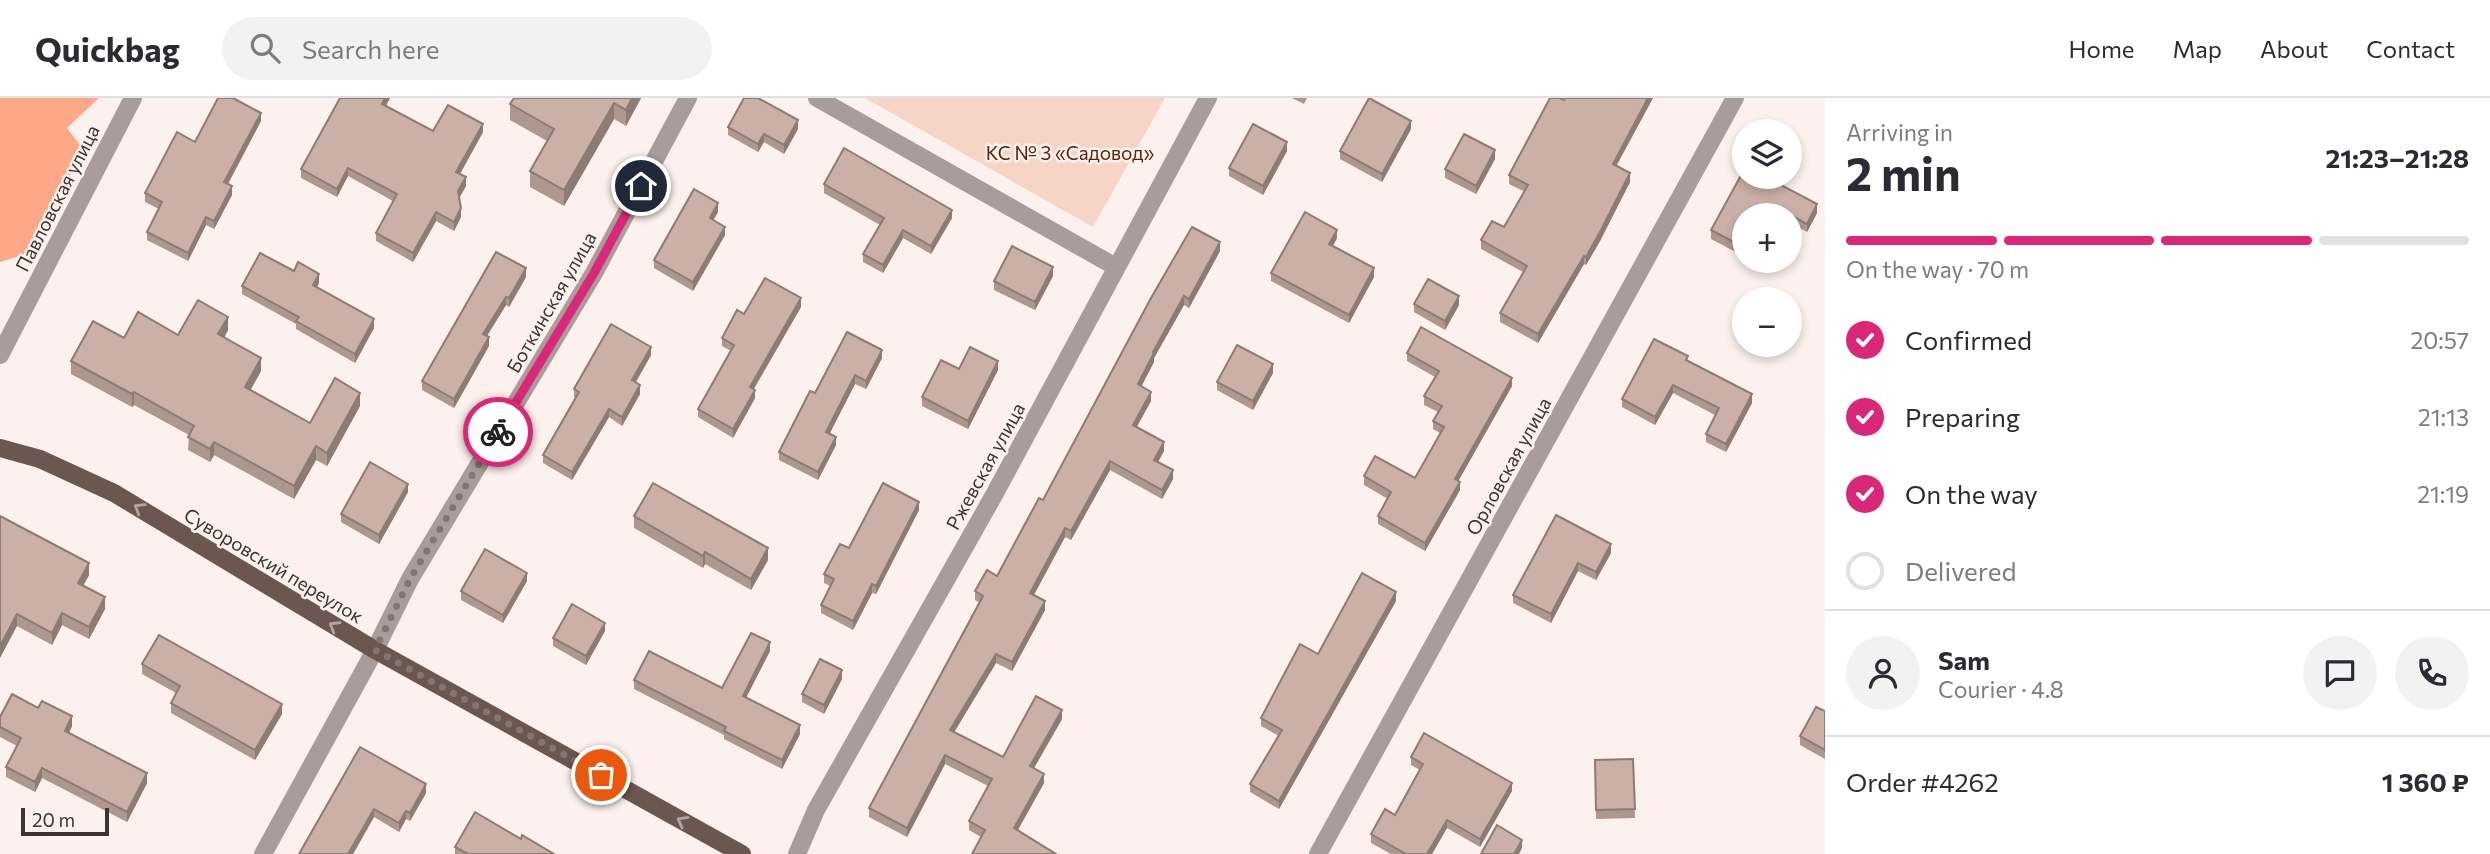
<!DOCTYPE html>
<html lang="en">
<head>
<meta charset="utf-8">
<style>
	body { margin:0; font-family:Commissioner,sans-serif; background:#f2f2f3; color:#2b2b33; height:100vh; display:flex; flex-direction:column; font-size:26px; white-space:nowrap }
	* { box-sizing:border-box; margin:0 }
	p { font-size:23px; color:#7c7c81 }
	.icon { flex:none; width:38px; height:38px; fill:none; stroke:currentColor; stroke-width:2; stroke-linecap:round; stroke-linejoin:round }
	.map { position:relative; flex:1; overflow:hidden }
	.drawer { display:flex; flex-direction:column; background:#fff; width:665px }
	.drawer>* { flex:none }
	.buttons { position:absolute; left:1732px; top:21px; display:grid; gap:14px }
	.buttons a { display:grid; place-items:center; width:70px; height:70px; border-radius:50%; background:#fff; box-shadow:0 4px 10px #0003; font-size:35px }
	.scale { position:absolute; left:21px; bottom:18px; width:88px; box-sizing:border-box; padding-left:7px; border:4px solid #3e342f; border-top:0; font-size:19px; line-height:24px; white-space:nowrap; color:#3e342f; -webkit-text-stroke:5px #fcf1ed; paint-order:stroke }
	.pin { position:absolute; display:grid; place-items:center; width:60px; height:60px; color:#fff; margin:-30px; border:4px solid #fff; border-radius:50%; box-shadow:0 2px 7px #0007 }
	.courier { position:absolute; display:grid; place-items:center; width:70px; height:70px; margin:-35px; border:5px solid #db2777; border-radius:50%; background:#fff; color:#222; box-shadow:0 2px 9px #0007 }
	.head em { font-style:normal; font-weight:700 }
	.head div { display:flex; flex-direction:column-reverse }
	.head { display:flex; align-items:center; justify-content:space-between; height:119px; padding:0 21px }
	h1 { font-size:46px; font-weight:700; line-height:52px }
	.bar { display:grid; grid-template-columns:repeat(4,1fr); gap:10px 7px; align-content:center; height:84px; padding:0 21px }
	.bar i { height:9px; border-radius:5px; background:#e1e1e2 }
	.bar .selected { background:#db2777 }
	.bar p { grid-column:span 4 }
	.line { display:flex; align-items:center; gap:18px; padding:0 21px; border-top:2px solid #e1e1e2 }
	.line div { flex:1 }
	.round { display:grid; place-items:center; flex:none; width:74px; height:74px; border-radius:37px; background:#f2f2f3 }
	ol { padding:0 21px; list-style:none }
	li { display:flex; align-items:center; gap:21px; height:77px }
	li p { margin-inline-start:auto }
	li .icon { padding:7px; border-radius:50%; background:#db2777; color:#fff; stroke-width:4 }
	li:last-child { color:#7c7c81 }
	li i { width:38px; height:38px; border:4px solid #e1e1e2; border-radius:50% }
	header { display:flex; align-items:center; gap:42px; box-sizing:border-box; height:98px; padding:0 35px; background:#fff; border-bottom:2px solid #e1e1e2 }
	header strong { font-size:33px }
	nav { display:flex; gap:38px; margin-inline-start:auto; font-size:24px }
	.search { width:490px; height:63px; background:#f2f2f3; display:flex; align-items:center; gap:18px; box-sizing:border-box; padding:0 24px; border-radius:38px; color:#7c7c81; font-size:26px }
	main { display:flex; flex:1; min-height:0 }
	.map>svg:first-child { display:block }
	.green { fill:#f6d5c7 }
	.forest { fill:#fda987 }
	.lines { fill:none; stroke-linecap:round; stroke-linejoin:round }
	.minor { stroke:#a99d99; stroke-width:18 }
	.primary { stroke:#6b574f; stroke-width:18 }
	.wall { fill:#ae978f }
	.shaded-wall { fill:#8d7b74 }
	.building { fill:#cab0a6; stroke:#8d7b74; stroke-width:2 }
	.oneway { stroke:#b4a49e }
	.done { stroke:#807672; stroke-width:7; stroke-dasharray:0 12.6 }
	.route { stroke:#db2777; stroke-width:9 }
	.labels { text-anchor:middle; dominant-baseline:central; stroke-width:5; stroke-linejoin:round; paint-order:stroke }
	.park-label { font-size:19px; fill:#57240c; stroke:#fcf1ed }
	.street-label { font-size:19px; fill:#3e342f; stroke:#fcf1ed }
</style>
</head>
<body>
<header>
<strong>Quickbag</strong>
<div class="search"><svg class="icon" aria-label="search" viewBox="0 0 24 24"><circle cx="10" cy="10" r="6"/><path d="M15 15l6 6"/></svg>Search here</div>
<nav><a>Home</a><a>Map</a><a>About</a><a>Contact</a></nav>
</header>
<main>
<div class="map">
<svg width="1825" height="756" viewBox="0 0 1825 756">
	<rect width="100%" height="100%" fill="#fcf1ed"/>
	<!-- green -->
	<polygon class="green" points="865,0 1165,0 1093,129"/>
	<!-- forest -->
	<polygon class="forest" points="0,0 99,0 67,30 83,51 33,154 0,164"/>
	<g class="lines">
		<!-- minor -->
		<g class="minor">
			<polyline points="817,0 1116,169"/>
			<polyline points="0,257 133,0"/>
			<polyline points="263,756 375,552 410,481 594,175 688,0"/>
			<polyline points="797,756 816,712 994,397 1208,0"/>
			<polyline points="1318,756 1735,0"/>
		</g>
		<!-- primary -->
		<polyline class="primary" points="0,350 40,361 114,395 375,552 742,756"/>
	</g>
	<!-- wall -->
	<g class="wall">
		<polygon points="340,0 390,0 386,8 433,33 483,34 460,76 466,88 459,100 461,119 454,133 436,123 413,164 376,143 376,135 393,103 348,78 337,99 301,80 301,71"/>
		<polygon points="514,0 641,0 626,28 614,21 564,108 530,89 530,73 547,43 510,22 510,6"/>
		<polygon points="1292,0 1307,0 1304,6"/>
		<polygon points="1653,0 1616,68 1630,84 1600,143 1586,167 1584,166 1538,245 1500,224 1500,215 1523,174 1481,151 1481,142 1504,129 1525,94 1509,86 1509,77 1564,2"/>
		<polygon points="261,23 228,86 232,97 214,131 206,127 188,163 147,142 147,134 159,111 145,104 145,95 195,44"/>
		<polygon points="728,29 798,31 784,56 764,44 758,54 728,37"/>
		<polygon points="1411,31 1382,84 1340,61 1340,53"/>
		<polygon points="1287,53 1263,97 1229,78 1229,70"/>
		<polygon points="1495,61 1476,96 1445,80 1445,71"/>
		<polygon points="1745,70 1817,115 1807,134 1790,125 1790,117 1776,117 1771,115 1769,117 1745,117 1745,159 1711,141 1711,132"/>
		<polygon points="824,86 952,120 931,156 903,140 883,175 863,164 863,156 880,127 824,95"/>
		<polygon points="718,114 713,122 725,137 693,193 654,170 654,162"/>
		<polygon points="1337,140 1333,148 1374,179 1349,225 1271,183 1271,175"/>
		<polygon points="1220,153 1189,210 1184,207 1154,260 1154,264 1141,288 1151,303 1136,329 1164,353 1158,364 1173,381 1162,401 1110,372 1071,442 1065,439 1034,497 1045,512 1012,573 996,565 954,634 1003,659 1062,621 1034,670 1044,685 1017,733 981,739 969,732 969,723 988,688 945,666 907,739 869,719 869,710 980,505 975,502 975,493 997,478 1043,402 1151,200"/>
		<polygon points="294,173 319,185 317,189 374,230 355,265 296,231 296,226 242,196 242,188"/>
		<polygon points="1053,178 1035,212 994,192 994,183"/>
		<polygon points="526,179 509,209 506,207 487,238 489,248 454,310 422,292 422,283"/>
		<polygon points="1414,206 1459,207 1445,232 1414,214"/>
		<polygon points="801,209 754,291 755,300 733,340 698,319 698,311 731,253 722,248 722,240"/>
		<polygon points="228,232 224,240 261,273 250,292 310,325 360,308 327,368 316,362 294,401 214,357 210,364 188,352 189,337 134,307 132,309 71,276 71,263 178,237"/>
		<polygon points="1407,255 1512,288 1458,383 1460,392 1425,453 1378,426 1378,418 1388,401 1364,387 1364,378 1415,380 1440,335 1433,331 1433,323 1438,314 1424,307 1424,298 1435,279 1407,263"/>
		<polygon points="651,257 635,285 640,296 622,328 609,319 572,382 543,365 543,357 575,300 574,299 574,291"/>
		<polygon points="882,260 866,291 855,286 830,335 836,347 818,382 779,362 779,354 815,295"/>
		<polygon points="1688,263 1752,305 1726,354 1706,344 1706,336 1715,317 1673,295 1655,327 1622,309 1622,301"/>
		<polygon points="998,272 968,331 922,308 922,299"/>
		<polygon points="1273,275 1253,312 1217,292 1217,284"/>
		<polygon points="408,394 379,446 341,424 341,416"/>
		<polygon points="919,412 876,496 872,495 853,532 821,515 821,507 830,488 824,485 824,476 849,450"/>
		<polygon points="1556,417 1611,455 1596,482 1578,473 1551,525 1513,505 1513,497"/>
		<polygon points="0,418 89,477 83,488 105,511 89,541 62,527 52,547 17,528"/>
		<polygon points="634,418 768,462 751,492 705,466 703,470 634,430"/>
		<polygon points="527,483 503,525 461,502 461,493"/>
		<polygon points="1396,503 1279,711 1250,694 1250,686 1279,638 1261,628 1261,620 1318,556"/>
		<polygon points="605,533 586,567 553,548 553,540"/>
		<polygon points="770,553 746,599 800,636 782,671 724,641 724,637 634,591 634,582 722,590"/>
		<polygon points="142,566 282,616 255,662 171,615 171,605 176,595 142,576"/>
		<polygon points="842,581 824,616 802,604 802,596"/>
		<polygon points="1825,613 1825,661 1800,647 1800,638"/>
		<polygon points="0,619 72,628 69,635 147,685 127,724 42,680 35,694 6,679 6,669 17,648 0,639"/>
		<polygon points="360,649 426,695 410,723 406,721 399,734 374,719 353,756 299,756"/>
		<polygon points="1411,659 1512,693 1480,749 1447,730 1432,756 1391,756 1371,745 1371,736 1395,717 1420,672 1411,667"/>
		<polygon points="1633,661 1635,720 1596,721 1595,662"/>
		<polygon points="521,741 554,756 455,756 455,749"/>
	</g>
	<!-- shaded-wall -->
	<g class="shaded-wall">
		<polygon points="385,0 390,0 382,14 382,6"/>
		<polygon points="632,0 641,0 626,28 626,12"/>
		<polygon points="1648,0 1653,0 1613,74 1613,66"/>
		<polygon points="614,5 614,21 564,108 564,92"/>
		<polygon points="261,15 261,23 224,93 224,84"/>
		<polygon points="798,22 798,31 784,56 784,47"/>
		<polygon points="1411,23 1411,31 1382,84 1382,76"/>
		<polygon points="483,26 483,34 456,83 456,74"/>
		<polygon points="764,36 764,44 758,54 758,46"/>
		<polygon points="1287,44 1287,53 1263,97 1263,88"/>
		<polygon points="1495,52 1495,61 1476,96 1476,88"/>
		<polygon points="348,70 348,78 337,99 337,91"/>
		<polygon points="1630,75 1630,84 1600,143 1586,167 1586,159"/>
		<polygon points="466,79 466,88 458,102 458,93"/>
		<polygon points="232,88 232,97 214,131 214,123"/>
		<polygon points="718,105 718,114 710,128 710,120"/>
		<polygon points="1771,106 1771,115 1769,117 1765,117"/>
		<polygon points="1817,106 1817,115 1807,134 1807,126"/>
		<polygon points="461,110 461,119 454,133 454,124"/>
		<polygon points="952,112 952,120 931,156 931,148"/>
		<polygon points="436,114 436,123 413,164 413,155"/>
		<polygon points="206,119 206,127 188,163 188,155"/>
		<polygon points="725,129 725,137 693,193 693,184"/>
		<polygon points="903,132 903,140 883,175 883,167"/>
		<polygon points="1337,132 1337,140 1329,155 1329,146"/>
		<polygon points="1220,144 1220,153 1189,210 1189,201"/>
		<polygon points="1584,158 1584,166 1538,245 1538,236"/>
		<polygon points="1053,169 1053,178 1035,212 1035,204"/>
		<polygon points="526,170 526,179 509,209 509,200"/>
		<polygon points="1374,170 1374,179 1349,225 1349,217"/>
		<polygon points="319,176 319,185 313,195 313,187"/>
		<polygon points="1184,198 1184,207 1154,260 1154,264 1138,295 1138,286 1153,254"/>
		<polygon points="1459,198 1459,207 1445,232 1445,223"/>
		<polygon points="506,199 506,207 483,244 483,236"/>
		<polygon points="801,200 801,209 750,297 750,289"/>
		<polygon points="228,219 228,232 218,250 218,236"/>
		<polygon points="374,221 374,230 355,265 355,256"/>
		<polygon points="489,239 489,248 454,310 454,301"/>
		<polygon points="651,249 651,257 632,291 632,282"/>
		<polygon points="882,252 882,260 866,291 866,283"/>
		<polygon points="261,260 261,273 245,302 245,289"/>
		<polygon points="998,263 998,272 968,331 968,323"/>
		<polygon points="1273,266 1273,275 1253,312 1253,303"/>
		<polygon points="855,277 855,286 826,342 826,334"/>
		<polygon points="1512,280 1512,288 1455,389 1455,381"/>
		<polygon points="640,287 640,296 622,328 622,319"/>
		<polygon points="1673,287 1673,295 1655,327 1655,319"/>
		<polygon points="755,292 755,300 733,340 733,331"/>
		<polygon points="134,294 134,307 132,309 132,296"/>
		<polygon points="1151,294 1151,303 1133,336 1133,327"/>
		<polygon points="360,295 360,308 327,368 327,355"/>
		<polygon points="1752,296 1752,305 1726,354 1726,346"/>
		<polygon points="609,311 609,319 572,382 572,374"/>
		<polygon points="836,339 836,347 818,382 818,374"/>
		<polygon points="214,344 214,357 210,364 210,351"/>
		<polygon points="1164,344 1164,353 1154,371 1154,362"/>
		<polygon points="316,348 316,362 294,401 294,388"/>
		<polygon points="1110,363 1110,372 1071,442 1071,433"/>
		<polygon points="1173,372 1173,381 1162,401 1162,392"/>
		<polygon points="1460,384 1460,392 1425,453 1425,445"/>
		<polygon points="408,386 408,394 379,446 379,437"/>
		<polygon points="919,404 919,412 876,496 876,488"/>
		<polygon points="1065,430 1065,439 1030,504 1030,495"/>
		<polygon points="1611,446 1611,455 1596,482 1596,474"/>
		<polygon points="768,450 768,462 751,492 751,481"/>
		<polygon points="705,454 705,466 703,470 703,458"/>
		<polygon points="89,465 89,477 78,497 78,485"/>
		<polygon points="1578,465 1578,473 1551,525 1551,516"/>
		<polygon points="527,475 527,483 503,525 503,517"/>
		<polygon points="872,486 872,495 853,532 853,523"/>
		<polygon points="1396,494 1396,503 1279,711 1279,703"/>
		<polygon points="105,499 105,511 89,541 89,529"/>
		<polygon points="1045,503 1045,512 1012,573 1012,564"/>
		<polygon points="62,515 62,527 52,547 52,535"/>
		<polygon points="17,516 17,528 0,560 0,548"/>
		<polygon points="605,525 605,533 586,567 586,558"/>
		<polygon points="770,544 770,553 743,606 743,598"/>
		<polygon points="996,556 996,565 950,641 950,632"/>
		<polygon points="842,572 842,581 824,616 824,607"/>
		<polygon points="282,606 282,616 255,662 255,652"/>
		<polygon points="1062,612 1062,621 1030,677 1030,668"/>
		<polygon points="72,618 72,628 65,643 65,633"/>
		<polygon points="800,627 800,636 782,671 782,662"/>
		<polygon points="945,657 945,666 907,739 907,730"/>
		<polygon points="42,670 42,680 35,694 35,684"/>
		<polygon points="147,675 147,685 127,724 127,714"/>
		<polygon points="1044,676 1044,685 1014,739 1014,730"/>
		<polygon points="1512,685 1512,693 1480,749 1480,741"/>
		<polygon points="426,686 426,695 410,723 410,715"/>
		<polygon points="374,711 374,719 353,756 348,756"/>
		<polygon points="406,713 406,721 399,734 399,725"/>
		<polygon points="1447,722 1447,730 1432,756 1427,756"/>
		<polygon points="1522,742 1522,750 1519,756 1514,756"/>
	</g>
	<!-- building -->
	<g class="building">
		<polygon points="218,0 233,0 261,15 224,84 232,88 214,123 206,119 188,155 147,134 162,104 145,95 177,34 195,44"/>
		<polygon points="340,0 385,0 382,6 433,33 448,7 483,26 456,74 466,79 458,93 461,110 454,124 436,114 413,155 376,135 397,96 348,70 337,91 301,71"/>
		<polygon points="514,0 632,0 626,12 614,5 564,92 530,73 554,31 510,6"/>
		<polygon points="744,0 758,0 798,22 784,47 764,36 758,46 728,29"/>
		<polygon points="1369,0 1411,23 1382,76 1340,53"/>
		<polygon points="1550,0 1560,0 1564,2 1565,0 1648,0 1613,66 1630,75 1600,134 1586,159 1584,158 1538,236 1500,215 1527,168 1481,142 1492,123 1504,129 1528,87 1509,77"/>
		<polygon points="1253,26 1287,44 1263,88 1229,70"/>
		<polygon points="1464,36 1495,52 1476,88 1445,71"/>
		<polygon points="844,50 952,112 931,148 903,132 883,167 863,156 884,120 824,86"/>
		<polygon points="1745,70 1745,79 1766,79 1817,106 1807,126 1771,106 1765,117 1745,117 1745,150 1711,132"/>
		<polygon points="694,91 718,105 710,120 725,129 693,184 654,162"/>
		<polygon points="1305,114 1337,132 1329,146 1374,170 1349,217 1271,175"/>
		<polygon points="1192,129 1220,144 1189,201 1184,198 1153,254 1154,255 1138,286 1151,294 1133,327 1164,344 1154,362 1173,372 1162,392 1110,363 1071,433 1065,430 1030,495 1045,503 1012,564 996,556 950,632 1003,659 1036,598 1062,612 1030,668 1044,676 1014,730 1056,756 972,756 985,732 969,723 992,681 945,657 907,730 869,710 983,498 975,493 987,472 997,478 1039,400 1043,402 1151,200"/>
		<polygon points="1012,148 1053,169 1035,204 994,183"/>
		<polygon points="496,154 526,170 509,200 506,199 483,236 489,239 454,301 422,283"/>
		<polygon points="260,155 294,173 298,164 319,176 313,187 374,221 355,256 296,223 299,219 242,188"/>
		<polygon points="765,180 801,200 750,289 755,292 733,331 698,311 734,247 722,240 737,212 744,216"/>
		<polygon points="1428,181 1459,198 1445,223 1414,206"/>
		<polygon points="198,202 228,219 218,236 261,260 245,289 310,325 335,280 360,295 327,355 316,348 294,388 214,344 210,351 188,339 194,328 134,294 132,296 71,263 93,223 124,240 138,214 178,237"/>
		<polygon points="611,226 651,249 632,282 640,287 622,319 609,311 572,374 543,357 579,294 574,291"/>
		<polygon points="1421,229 1512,280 1455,381 1460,384 1425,445 1378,418 1391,394 1364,378 1375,358 1415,380 1444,329 1433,323 1442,308 1424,298 1439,273 1407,255"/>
		<polygon points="847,234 882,252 866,283 855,277 826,334 836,339 818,374 779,354 810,293 815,295"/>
		<polygon points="1654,241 1688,258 1686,262 1752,296 1726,346 1706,336 1719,310 1673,287 1655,319 1622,301"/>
		<polygon points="1237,247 1273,266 1253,303 1217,284"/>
		<polygon points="970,249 998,263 968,323 922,299 941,262 959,271"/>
		<polygon points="370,364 408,386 379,437 341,416"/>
		<polygon points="653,385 768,450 751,481 705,454 703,458 634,418"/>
		<polygon points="883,385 919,404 876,488 872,486 853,523 821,507 834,481 824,476 840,446 849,450"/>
		<polygon points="1556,417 1611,446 1596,474 1578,465 1551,516 1513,497"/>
		<polygon points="0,418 89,465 78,485 105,499 89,529 62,515 52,535 17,516 0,548"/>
		<polygon points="485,451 527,475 503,517 461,493"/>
		<polygon points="1362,475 1396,494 1279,703 1250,686 1282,632 1261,620 1300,546 1318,556"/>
		<polygon points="572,506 605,525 586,558 553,540"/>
		<polygon points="751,535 770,544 743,598 800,627 782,662 724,633 726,629 634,582 649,553 722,590"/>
		<polygon points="159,537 282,606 255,652 171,605 180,588 142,566"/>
		<polygon points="820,561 842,572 824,607 802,596"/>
		<polygon points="12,596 38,610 42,603 72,618 65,633 147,675 127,714 42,670 35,684 6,669 21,640 0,629 0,619"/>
		<polygon points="1816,609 1825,613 1825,652 1800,638"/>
		<polygon points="1424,635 1512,685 1480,741 1447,722 1427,756 1406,756 1371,736 1385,711 1395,717 1423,666 1411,659"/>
		<polygon points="360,649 426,686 410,715 406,713 399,725 374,711 348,756 299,756"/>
		<polygon points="1633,661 1635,711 1596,712 1595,662"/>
		<polygon points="475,714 521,741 522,737 554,756 468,756 455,749"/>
		<polygon points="1497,727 1522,742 1514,756 1481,756"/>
	</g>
	<!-- one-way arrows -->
	<defs><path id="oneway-chevron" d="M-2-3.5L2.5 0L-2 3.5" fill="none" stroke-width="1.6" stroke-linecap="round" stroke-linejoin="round" transform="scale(1.75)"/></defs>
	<g class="oneway">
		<use href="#oneway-chevron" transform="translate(139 410) rotate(-149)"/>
		<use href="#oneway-chevron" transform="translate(334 528) rotate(-149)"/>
		<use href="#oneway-chevron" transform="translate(682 723) rotate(-151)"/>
	</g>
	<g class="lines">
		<!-- done -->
		<polyline class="done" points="498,334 410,481 375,552 601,677"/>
		<!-- route -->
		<polyline class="route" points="498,334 594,175 641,88"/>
	</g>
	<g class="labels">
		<!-- park labels -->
		<g class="park-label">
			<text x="1070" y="54">КС № 3 «Садовод»</text>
		</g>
		<!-- street labels -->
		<g class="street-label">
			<text transform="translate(57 100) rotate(-63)">Павловская улица</text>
			<text transform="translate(551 204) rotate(-60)">Боткинская улица</text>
			<text transform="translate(985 368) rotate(-61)">Ржевская улица</text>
			<text transform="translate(1508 368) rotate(-61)">Орловская улица</text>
			<text transform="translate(274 467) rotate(31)">Суворовский переулок</text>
		</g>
	</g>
</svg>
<div class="buttons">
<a><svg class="icon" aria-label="layers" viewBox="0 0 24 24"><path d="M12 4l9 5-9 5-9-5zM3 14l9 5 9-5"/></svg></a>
<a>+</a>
<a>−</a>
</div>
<div class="scale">20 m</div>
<div class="pin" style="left:601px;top:677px;background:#ea580c"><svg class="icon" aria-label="bag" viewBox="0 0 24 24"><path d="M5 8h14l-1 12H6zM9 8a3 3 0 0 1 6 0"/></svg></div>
<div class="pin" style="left:641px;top:88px;background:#1f2937"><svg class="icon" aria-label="home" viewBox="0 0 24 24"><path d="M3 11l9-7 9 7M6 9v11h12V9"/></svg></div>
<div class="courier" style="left:498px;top:334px"><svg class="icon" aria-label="bike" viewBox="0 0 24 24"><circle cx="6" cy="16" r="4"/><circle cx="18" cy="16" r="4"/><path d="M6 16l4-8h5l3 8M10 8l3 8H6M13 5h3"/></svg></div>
</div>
<section class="drawer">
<div class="head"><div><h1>2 min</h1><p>Arriving in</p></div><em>21:23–21:28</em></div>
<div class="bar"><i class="selected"></i><i class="selected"></i><i class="selected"></i><i></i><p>On the way · 70 m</p></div>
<ol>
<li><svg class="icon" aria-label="check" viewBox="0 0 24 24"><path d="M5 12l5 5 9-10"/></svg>Confirmed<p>20:57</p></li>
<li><svg class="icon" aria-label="check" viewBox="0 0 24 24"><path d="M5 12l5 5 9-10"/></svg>Preparing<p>21:13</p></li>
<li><svg class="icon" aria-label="check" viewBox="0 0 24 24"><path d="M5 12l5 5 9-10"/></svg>On the way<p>21:19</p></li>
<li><i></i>Delivered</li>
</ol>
<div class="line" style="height:126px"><a class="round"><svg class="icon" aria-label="person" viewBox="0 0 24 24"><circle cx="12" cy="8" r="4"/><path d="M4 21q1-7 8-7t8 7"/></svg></a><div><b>Sam</b><p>Courier · 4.8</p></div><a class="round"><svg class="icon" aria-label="chat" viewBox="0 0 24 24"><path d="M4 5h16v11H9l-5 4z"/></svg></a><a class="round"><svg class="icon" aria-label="phone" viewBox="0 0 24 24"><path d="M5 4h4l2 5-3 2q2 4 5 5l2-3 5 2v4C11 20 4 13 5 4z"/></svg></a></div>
<div class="line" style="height:91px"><div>Order #4262</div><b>1 360 ₽</b></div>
</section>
</main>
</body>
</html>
